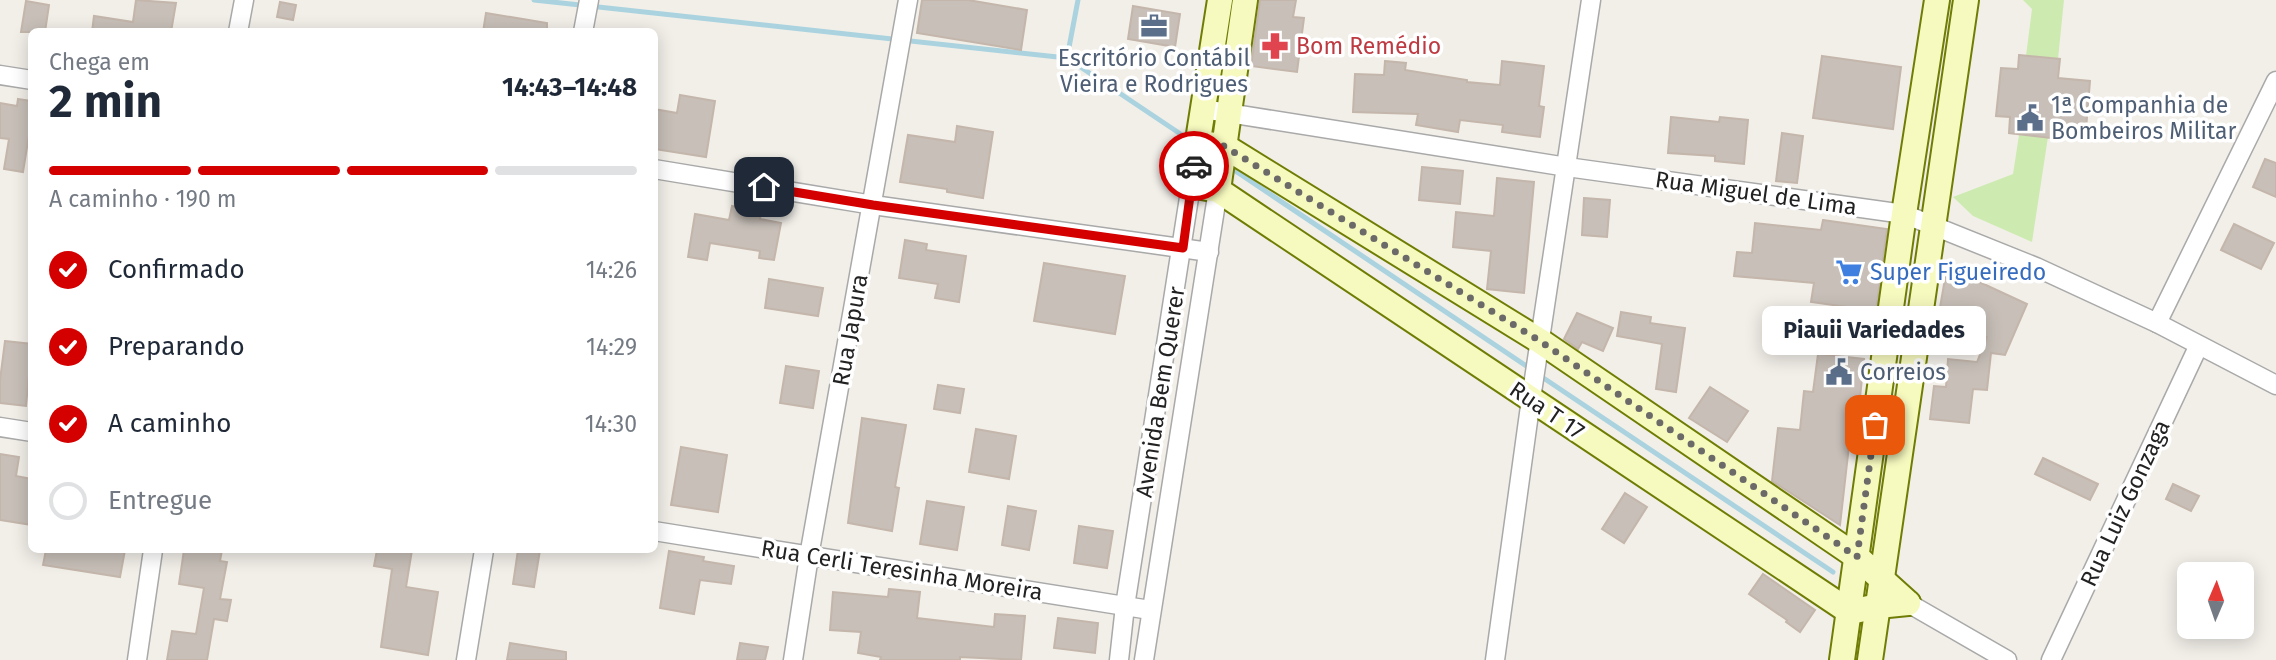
<!DOCTYPE html>
<html lang="pt">
<head>
<meta charset="utf-8">
<style>
	body { margin:0; font-family:"Fira Sans",sans-serif; background:#f2f2f3; color:#1f2937; height:100vh; display:flex; flex-direction:column; font-size:26px; white-space:nowrap }
	* { box-sizing:border-box; margin:0 }
	p { font-size:23px; color:#747a83 }
	.icon { flex:none; width:38px; height:38px; fill:none; stroke:currentColor; stroke-width:2; stroke-linecap:round; stroke-linejoin:round }
	.map { position:relative; flex:1; overflow:hidden }
	.side { position:absolute; left:28px; top:28px; width:630px; height:525px; display:flex; flex-direction:column; background:#fff; border-radius:10px; box-shadow:0 4px 18px #0003 }
	.side>* { flex:none }
	.needle { width:46px; rotate:2deg }
	.buttons { position:absolute; left:2177px; top:562px; display:grid; gap:14px }
	.buttons a { display:grid; place-items:center; width:77px; height:77px; border-radius:10px; background:#fff; box-shadow:0 4px 18px #0003; font-size:35px }
	.pin { position:absolute; display:grid; place-items:center; width:60px; height:60px; color:#fff; margin:-30px; border-radius:14px; box-shadow:0 4px 10px #0006 }
	.courier { position:absolute; display:grid; place-items:center; width:70px; height:70px; margin:-35px; border:5px solid #d40000; border-radius:50%; background:#fff; color:#222; box-shadow:0 2px 9px #0007 }
	.bubble { position:absolute; height:49px; border-radius:10px; background:#fff; box-shadow:0 4px 18px #0003; font-size:23px; font-weight:700; line-height:49px; text-align:center }
	.head em { font-style:normal; font-weight:700 }
	.head div { display:flex; flex-direction:column-reverse }
	.head { display:flex; align-items:center; justify-content:space-between; height:119px; padding:0 21px }
	h1 { font-size:46px; font-weight:700; line-height:52px }
	.bar { display:grid; grid-template-columns:repeat(4,1fr); gap:10px 7px; align-content:center; height:84px; padding:0 21px }
	.bar i { height:9px; border-radius:5px; background:#e0e1e3 }
	.bar .selected { background:#d40000 }
	.bar p { grid-column:span 4 }
	ol { padding:0 21px; list-style:none }
	li { display:flex; align-items:center; gap:21px; height:77px }
	li p { margin-inline-start:auto }
	li .icon { padding:7px; border-radius:50%; background:#d40000; color:#fff; stroke-width:4 }
	li:last-child { color:#747a83 }
	li i { width:38px; height:38px; border:4px solid #e0e1e3; border-radius:50% }
	.map>svg:first-child { display:block }
	.grass { fill:#cdebb0 }
	.lines { fill:none; stroke-linecap:round; stroke-linejoin:round }
	.stream { stroke:#aad3df; stroke-width:5 }
	.building { fill:#c7bfb8; stroke:#c4b6ab; stroke-width:2 }
	.street-casing { stroke:#a9a9a9; stroke-width:21 }
	.secondary-casing { stroke:#707d05; stroke-width:28 }
	.street { stroke:#fff; stroke-width:18 }
	.secondary { stroke:#f7fabf; stroke-width:24 }
	.done { stroke:#6b6a68; stroke-width:7; stroke-dasharray:0 12.6 }
	.route { stroke:#d40000; stroke-width:9 }
	.labels { text-anchor:middle; dominant-baseline:central; stroke-width:7; stroke-linejoin:round; paint-order:stroke }
	.health-label { font-size:23px; fill:#be3a42; stroke:#fff; text-anchor:start }
	.service-label { font-size:23px; fill:#4e5e75; stroke:#fff; text-anchor:start }
	.street-label { font-size:23px; fill:#222; stroke:#fff }
	.shop-label { font-size:23px; fill:#366cbe; stroke:#fff; text-anchor:start }
</style>
</head>
<body>
<div class="map">
<svg width="2276" height="660" viewBox="0 0 2276 660">
	<rect width="100%" height="100%" fill="#f2efe9"/>
	<!-- grass -->
	<g class="grass">
		<polygon points="2023,0 2064,0 2058,59 2026,56 2032,9"/>
		<polygon points="2019,135 2048,137 2032,242 1973,216 1953,197 2013,174"/>
	</g>
	<g class="lines">
		<!-- stream -->
		<g class="stream">
			<polyline points="534,0 1067,58 1188,139"/>
			<polyline points="1067,58 1078,0"/>
			<polyline points="1231,168 1531,369"/>
			<polyline points="1539,375 1833,572"/>
		</g>
	</g>
	<!-- building -->
	<g class="building">
		<polygon points="136,0 176,3 171,32 92,32 94,16 133,22"/>
		<polygon points="922,0 968,0 1027,10 1021,50 917,33"/>
		<polygon points="1260,0 1296,0 1293,17 1304,18 1297,72 1251,66"/>
		<polygon points="26,1 49,5 45,32 21,32"/>
		<polygon points="280,2 296,5 293,20 277,17"/>
		<polygon points="1133,6 1180,14 1175,47 1128,39"/>
		<polygon points="486,13 547,23 547,32 483,32"/>
		<polygon points="2019,55 2060,59 2058,78 2090,81 2086,129 2051,125 2050,138 2009,133 2010,117 1996,116 2001,68 2018,69"/>
		<polygon points="1822,56 1901,67 1893,129 1813,118"/>
		<polygon points="1385,61 1406,63 1405,70 1467,80 1467,82 1500,85 1502,61 1544,66 1539,106 1544,107 1540,137 1502,132 1503,125 1460,120 1458,132 1416,125 1418,114 1353,112 1355,74 1384,75"/>
		<polygon points="680,95 715,101 706,157 654,149 654,109 677,113"/>
		<polygon points="18,99 32,101 32,135 29,135 23,172 4,169 9,139 0,138 0,103 17,106"/>
		<polygon points="1671,117 1719,122 1720,117 1748,120 1744,164 1715,161 1715,156 1668,153"/>
		<polygon points="957,126 993,132 983,198 947,192 947,189 900,182 908,135 955,142"/>
		<polygon points="1782,133 1803,136 1797,183 1776,181"/>
		<polygon points="2265,159 2276,163 2276,197 2253,187"/>
		<polygon points="1422,167 1463,171 1460,204 1419,200"/>
		<polygon points="1497,178 1534,182 1524,293 1487,289 1491,251 1453,247 1456,212 1494,216"/>
		<polygon points="1584,198 1610,200 1607,237 1582,235"/>
		<polygon points="732,206 761,211 760,219 781,223 774,260 759,258 760,251 710,243 707,260 688,257 695,214 729,220"/>
		<polygon points="1823,220 1887,229 1876,311 1811,302 1814,283 1734,276 1737,252 1752,253 1755,223 1821,230"/>
		<polygon points="2234,224 2274,243 2261,269 2221,250"/>
		<polygon points="905,240 927,244 926,250 966,256 959,302 935,298 938,284 899,278"/>
		<polygon points="1044,263 1125,276 1115,334 1034,321"/>
		<polygon points="1947,267 2027,304 2005,355 1991,353 1987,390 1973,389 1969,423 1930,419 1934,386 1946,387 1948,359 1977,362 1987,337 1938,319"/>
		<polygon points="769,279 823,288 818,316 765,308"/>
		<polygon points="1621,312 1651,317 1650,323 1685,328 1676,392 1656,389 1662,344 1617,336"/>
		<polygon points="1577,313 1613,328 1603,351 1582,342 1578,349 1564,339"/>
		<polygon points="5,341 32,344 26,406 0,403 0,380"/>
		<polygon points="1818,354 1864,359 1860,398 1863,399 1858,437 1850,437 1840,525 1772,481 1778,428 1800,430 1804,391 1813,392"/>
		<polygon points="786,366 819,371 813,408 780,403"/>
		<polygon points="938,385 964,389 960,413 934,409"/>
		<polygon points="1710,387 1748,411 1727,442 1689,418"/>
		<polygon points="862,418 906,425 895,487 899,488 892,531 848,523"/>
		<polygon points="976,429 1016,436 1009,479 969,472"/>
		<polygon points="681,447 727,455 718,512 671,505"/>
		<polygon points="0,454 19,457 16,476 32,479 32,525 0,520"/>
		<polygon points="2043,458 2098,484 2090,500 2035,474"/>
		<polygon points="2173,484 2199,496 2191,511 2166,499"/>
		<polygon points="1625,493 1647,507 1624,543 1602,529"/>
		<polygon points="927,501 964,507 957,550 920,544"/>
		<polygon points="1008,506 1036,511 1029,550 1002,545"/>
		<polygon points="1079,526 1113,531 1107,568 1074,563"/>
		<polygon points="46,550 125,550 120,577 43,565"/>
		<polygon points="184,550 222,550 220,561 227,562 220,599 231,600 227,621 214,619 207,660 167,660 172,631 196,634 204,588 179,584"/>
		<polygon points="377,550 412,550 406,587 438,592 428,655 381,647 392,569 374,566"/>
		<polygon points="518,550 540,550 534,587 513,584"/>
		<polygon points="669,551 704,557 703,561 734,566 731,584 700,580 694,614 660,608"/>
		<polygon points="1763,574 1815,610 1800,632 1786,622 1787,620 1749,594"/>
		<polygon points="889,589 920,592 917,618 994,627 995,614 1025,616 1021,660 960,657 960,660 880,660 881,657 858,653 861,632 830,630 833,592 888,597"/>
		<polygon points="1058,618 1098,623 1095,653 1054,648"/>
		<polygon points="510,643 566,652 566,660 507,660"/>
		<polygon points="740,643 768,647 765,660 737,660"/>
	</g>
	<g class="lines">
		<defs>
			<g id="street">
				<polyline points="238,32 244,0"/>
				<polyline points="583,32 589,0"/>
				<polyline points="0,75 32,80"/>
				<polyline points="1203,109 1567,167 1904,214 2036,267 2157,323 2276,385"/>
				<polyline points="654,169 873,205 1209,252"/>
				<polyline points="2157,323 2276,81"/>
				<polyline points="0,427 32,432"/>
				<polyline points="654,531 1150,610"/>
				<polyline points="1908,603 2007,660"/>
				<polyline points="137,660 153,550"/>
				<polyline points="466,660 484,550"/>
				<polyline points="793,660 809,556 908,0"/>
				<polyline points="1119,660 1125,606 1191,185"/>
				<polyline points="1144,660 1218,190"/>
				<polyline points="1495,660 1531,399 1591,0"/>
				<polyline points="2051,660 2198,347"/>
			</g>
			<g id="secondary">
				<polyline points="1220,0 1191,185 1218,190 1850,612 1878,606 1908,603"/>
				<polyline points="1198,143 1224,146 1540,341 1857,557 1908,603"/>
				<polyline points="1218,190 1245,0"/>
				<polyline points="1842,660 1904,214 1937,0"/>
				<polyline points="1870,660 1966,0"/>
			</g>
		</defs>
		<!-- street casing -->
		<use href="#street" class="street-casing"/>
		<!-- secondary casing -->
		<use href="#secondary" class="secondary-casing"/>
		<!-- street -->
		<use href="#street" class="street"/>
		<!-- secondary -->
		<use href="#secondary" class="secondary"/>
	</g>
	<g class="lines">
		<!-- done -->
		<polyline class="done" points="1194,166 1198,142 1224,146 1540,341 1857,557 1875,425"/>
		<!-- route -->
		<polyline class="route" points="764,187 873,205 1183,248 1194,166"/>
	</g>
	<!-- icons -->
	<defs>
		<symbol id="office-bare" viewBox="-9 -9 18 18"><path d="M-6-3h4V-5.5h4V-3h4V5H-6ZM-1-4.5V-3h2v-1.5ZM-6 0V1H6V0Z" fill="#5c6f8a" stroke="#fff" stroke-width="2.5" paint-order="stroke"/></symbol>
		<symbol id="pharmacy-bare" viewBox="-9 -9 18 18"><path d="M-2-6h4v4h4v4h-4v4h-4v-4h-4v-4h4Z" fill="#e0444e" stroke="#fff" stroke-width="2.5" paint-order="stroke"/></symbol>
		<symbol id="civic-bare" viewBox="-9 -9 18 18"><path d="M-.6-6.5H3V-4.5H.6V-3L4-1V1h2V6H-6V1h2V-1L-.6-3ZM-1.2 2.5V6h2.4V2.5Z" fill="#5c6f8a" stroke="#fff" stroke-width="2.5" paint-order="stroke"/></symbol>
		<symbol id="supermarket-bare" viewBox="-9 -9 18 18"><path d="M-6-5.5h2.5l.6 2H6L4.5 2H-2.5L-4.4-4H-6ZM-1.5 3.2a1.3 1.3 0 1 0 .1 0ZM3 3.2a1.3 1.3 0 1 0 .1 0Z" fill="#3f7fe0" stroke="#fff" stroke-width="2.5" paint-order="stroke"/></symbol>
	</defs>
	<g fill-rule="evenodd">
		<use href="#office-bare" x="1135" y="7" width="38" height="38"/>
		<use href="#pharmacy-bare" x="1256" y="27" width="38" height="38"/>
		<use href="#civic-bare" x="2011" y="99" width="38" height="38"/>
		<use href="#supermarket-bare" x="1830" y="253" width="38" height="38"/>
		<use href="#civic-bare" x="1820" y="353" width="38" height="38"/>
	</g>
	<g class="labels">
		<!-- health labels -->
		<g class="health-label">
			<text x="1296" y="46">Bom Remédio</text>
		</g>
		<!-- service labels -->
		<g class="service-label">
			<text x="1154" y="58" text-anchor="middle">Escritório Contábil<tspan x="1154" dy="26">Vieira e Rodrigues</tspan></text>
			<text x="2051" y="105">1ª Companhia de<tspan x="2051" dy="26">Bombeiros Militar</tspan></text>
			<text x="1860" y="372">Correios</text>
		</g>
		<!-- street labels -->
		<g class="street-label">
			<text transform="translate(1756 193) rotate(8)">Rua Miguel de Lima</text>
			<text transform="translate(850 330) rotate(-80)">Rua Japura</text>
			<text transform="translate(1160 392) rotate(-81)">Avenida Bem Querer</text>
			<text transform="translate(1547 410) rotate(34)">Rua T 17</text>
			<text transform="translate(2125 503) rotate(-65)">Rua Luiz Gonzaga</text>
			<text transform="translate(902 570) rotate(9)">Rua Cerli Teresinha Moreira</text>
		</g>
		<!-- shop labels -->
		<g class="shop-label">
			<text x="1870" y="272">Super Figueiredo</text>
		</g>
	</g>
</svg>
<div class="buttons">
<a><svg class="needle" viewBox="-14 -14 28 28"><path d="M0-13l5 13h-10z" fill="#e53935"/><path d="M0 13l5-13h-10z" fill="#747a83"/></svg></a>
</div>
<div class="pin" style="left:1875px;top:425px;background:#ea580c"><svg class="icon" aria-label="bag" viewBox="0 0 24 24"><path d="M5 8h14l-1 12H6zM9 8a3 3 0 0 1 6 0"/></svg></div>
<div class="pin" style="left:764px;top:187px;background:#1f2937"><svg class="icon" aria-label="home" viewBox="0 0 24 24"><path d="M3 11l9-7 9 7M6 9v11h12V9"/></svg></div>
<div class="courier" style="left:1194px;top:166px"><svg class="icon" aria-label="car" viewBox="0 0 24 24"><path d="M5 17H2v-5l4-1 3-4h7l3 4 3 1v5h-3M9 17h6M6 11h13"/><circle cx="7" cy="17" r="2"/><circle cx="17" cy="17" r="2"/></svg></div>
<div class="bubble" style="left:1762px;top:306px;width:224px">Piauii Variedades</div>
<section class="side">
<div class="head"><div><h1>2 min</h1><p>Chega em</p></div><em>14:43–14:48</em></div>
<div class="bar"><i class="selected"></i><i class="selected"></i><i class="selected"></i><i></i><p>A caminho · 190 m</p></div>
<ol>
<li><svg class="icon" aria-label="check" viewBox="0 0 24 24"><path d="M5 12l5 5 9-10"/></svg>Confirmado<p>14:26</p></li>
<li><svg class="icon" aria-label="check" viewBox="0 0 24 24"><path d="M5 12l5 5 9-10"/></svg>Preparando<p>14:29</p></li>
<li><svg class="icon" aria-label="check" viewBox="0 0 24 24"><path d="M5 12l5 5 9-10"/></svg>A caminho<p>14:30</p></li>
<li><i></i>Entregue</li>
</ol>
</section>
</div>
</body>
</html>
